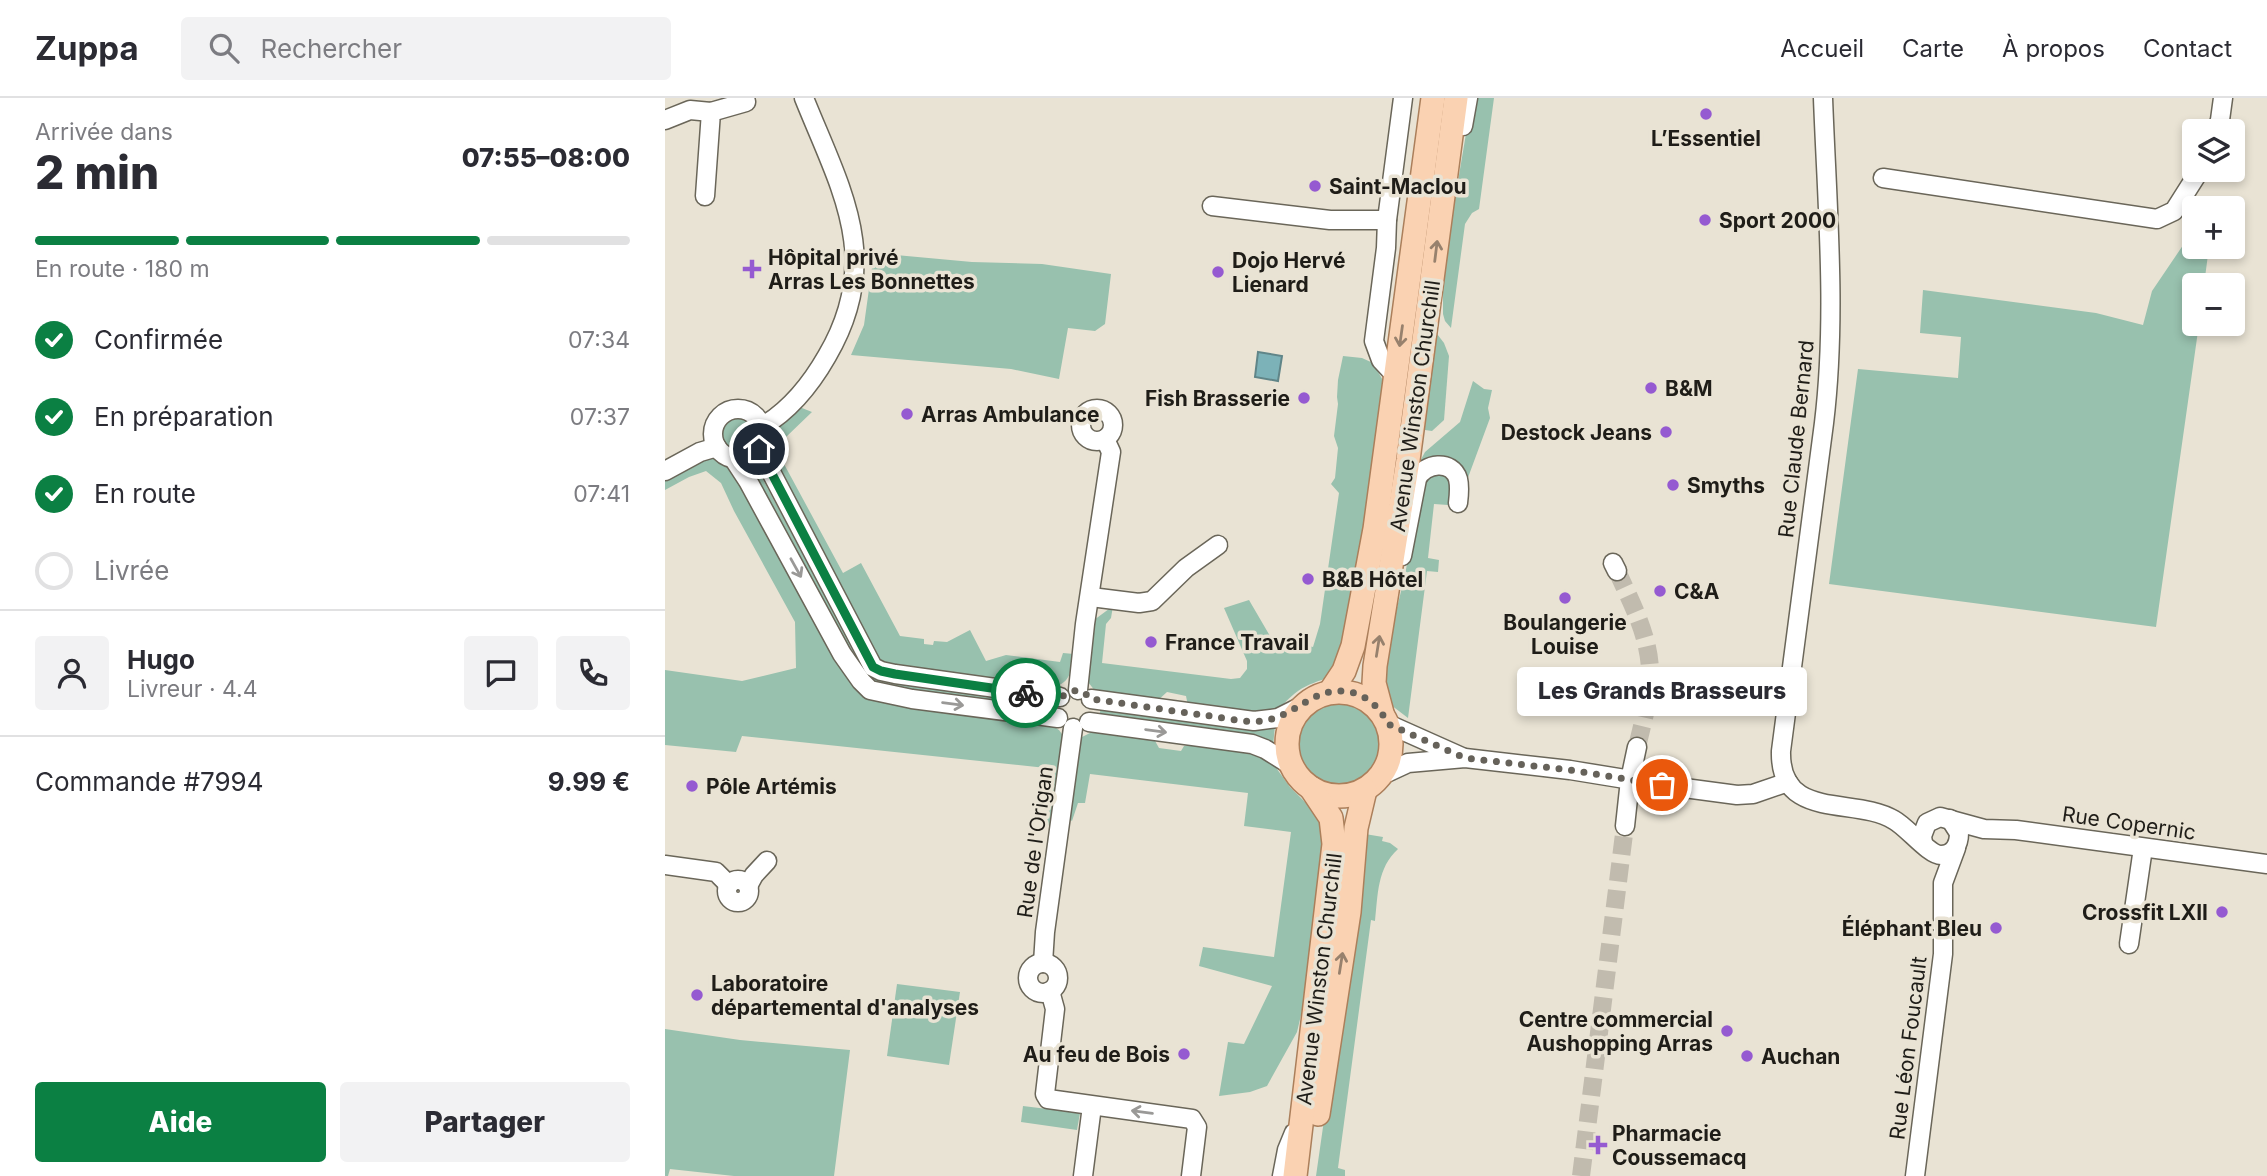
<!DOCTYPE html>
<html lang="fr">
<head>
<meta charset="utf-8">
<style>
	body { margin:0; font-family:Inter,sans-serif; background:#f2f2f3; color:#2b2b33; height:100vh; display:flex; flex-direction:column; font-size:26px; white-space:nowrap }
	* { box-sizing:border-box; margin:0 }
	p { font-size:23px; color:#7c7c81 }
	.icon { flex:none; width:38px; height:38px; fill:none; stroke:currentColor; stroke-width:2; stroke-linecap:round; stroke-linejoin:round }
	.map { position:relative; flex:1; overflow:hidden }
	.sheet { display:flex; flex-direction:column; background:#fff; width:665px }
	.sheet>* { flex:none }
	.controls { position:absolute; left:1517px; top:21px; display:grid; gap:14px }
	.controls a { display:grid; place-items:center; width:63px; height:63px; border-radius:7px; background:#fff; box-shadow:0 4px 10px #0003; font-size:35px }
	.pin { position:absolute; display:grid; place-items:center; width:60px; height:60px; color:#fff; margin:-30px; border:4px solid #fff; border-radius:50%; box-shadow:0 2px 7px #0007 }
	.courier { position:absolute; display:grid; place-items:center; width:70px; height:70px; margin:-35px; border:5px solid #0b8043; border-radius:50%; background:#fff; color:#222; box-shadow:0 2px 9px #0007 }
	.bubble { position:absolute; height:49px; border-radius:7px; background:#fff; box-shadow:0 4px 10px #0003; font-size:23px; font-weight:800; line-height:49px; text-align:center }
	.headline em { font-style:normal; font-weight:800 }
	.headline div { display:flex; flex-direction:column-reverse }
	.headline { display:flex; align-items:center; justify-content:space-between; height:119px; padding:0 35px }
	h1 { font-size:46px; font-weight:800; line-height:52px }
	.bar { display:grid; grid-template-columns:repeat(4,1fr); gap:10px 7px; align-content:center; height:84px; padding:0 35px }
	.bar i { height:9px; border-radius:5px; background:#e1e1e2 }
	.bar .selected { background:#0b8043 }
	.bar p { grid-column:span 4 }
	.line { display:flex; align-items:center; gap:18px; padding:0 35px; border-top:2px solid #e1e1e2 }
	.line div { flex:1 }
	.round { display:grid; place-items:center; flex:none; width:74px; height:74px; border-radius:7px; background:#f2f2f3 }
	ol { padding:0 35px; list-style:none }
	li { display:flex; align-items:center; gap:21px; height:77px }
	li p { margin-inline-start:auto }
	li .icon { padding:7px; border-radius:50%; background:#0b8043; color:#fff; stroke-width:4 }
	li:last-child { color:#7c7c81 }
	li i { width:38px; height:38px; border:4px solid #e1e1e2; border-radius:50% }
	.button { display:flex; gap:14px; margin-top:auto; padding:14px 35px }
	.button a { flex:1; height:80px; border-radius:7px; background:#0b8043; color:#fff; font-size:28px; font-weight:800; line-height:80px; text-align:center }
	.button a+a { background:#f2f2f3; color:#2b2b33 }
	header { display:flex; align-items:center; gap:42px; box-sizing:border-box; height:98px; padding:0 35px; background:#fff; border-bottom:2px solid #e1e1e2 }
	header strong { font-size:33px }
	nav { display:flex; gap:38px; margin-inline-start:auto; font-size:24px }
	.search { width:490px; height:63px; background:#f2f2f3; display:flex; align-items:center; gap:18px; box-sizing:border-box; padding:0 24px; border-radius:7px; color:#7c7c81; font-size:26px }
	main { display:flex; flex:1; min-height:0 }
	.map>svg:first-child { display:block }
	.green { fill:#98c1ae }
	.water { fill:#7cb2b8; stroke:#608588; stroke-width:2 }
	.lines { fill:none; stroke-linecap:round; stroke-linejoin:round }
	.minor-tunnel { stroke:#c1bbae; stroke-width:18; stroke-dasharray:18 9; stroke-linecap:butt }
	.minor-casing { stroke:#6a6659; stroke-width:21 }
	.major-casing { stroke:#ab7f5b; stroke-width:26 }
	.minor { stroke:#fff; stroke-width:18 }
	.major { stroke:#fad2b2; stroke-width:23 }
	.oneway { stroke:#97816d }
	.oneway2 { stroke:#9a9997 }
	.done { stroke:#66625a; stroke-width:7; stroke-dasharray:0 12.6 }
	.route { stroke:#0b8043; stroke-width:9 }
	.poi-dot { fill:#955ad1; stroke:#e9e3d4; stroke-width:2.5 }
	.labels { text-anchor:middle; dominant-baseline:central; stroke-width:7; stroke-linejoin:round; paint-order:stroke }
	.poi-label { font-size:21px; font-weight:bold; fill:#1f1d18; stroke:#e9e3d4; text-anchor:start }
	.street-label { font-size:21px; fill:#1f1d18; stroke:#e9e3d4 }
</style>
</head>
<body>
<header>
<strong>Zuppa</strong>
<div class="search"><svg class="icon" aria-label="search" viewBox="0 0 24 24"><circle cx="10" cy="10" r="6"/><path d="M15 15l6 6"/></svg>Rechercher</div>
<nav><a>Accueil</a><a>Carte</a><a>À propos</a><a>Contact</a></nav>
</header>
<main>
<section class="sheet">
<div class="headline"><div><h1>2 min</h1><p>Arrivée dans</p></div><em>07:55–08:00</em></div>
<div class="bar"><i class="selected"></i><i class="selected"></i><i class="selected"></i><i></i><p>En route · 180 m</p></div>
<ol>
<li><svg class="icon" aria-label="check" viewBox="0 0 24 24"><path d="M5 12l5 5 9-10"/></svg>Confirmée<p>07:34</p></li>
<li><svg class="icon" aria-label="check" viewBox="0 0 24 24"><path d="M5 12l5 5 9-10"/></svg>En préparation<p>07:37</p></li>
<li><svg class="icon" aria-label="check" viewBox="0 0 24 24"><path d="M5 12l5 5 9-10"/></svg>En route<p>07:41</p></li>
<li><i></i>Livrée</li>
</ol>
<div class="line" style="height:126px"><a class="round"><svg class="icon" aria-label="person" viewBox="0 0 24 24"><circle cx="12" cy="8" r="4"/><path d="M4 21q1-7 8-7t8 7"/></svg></a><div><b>Hugo</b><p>Livreur · 4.4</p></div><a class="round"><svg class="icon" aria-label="chat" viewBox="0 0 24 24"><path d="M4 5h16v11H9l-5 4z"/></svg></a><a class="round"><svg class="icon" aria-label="phone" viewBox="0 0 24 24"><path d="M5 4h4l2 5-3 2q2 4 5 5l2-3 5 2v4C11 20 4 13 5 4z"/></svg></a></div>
<div class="line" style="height:91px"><div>Commande #7994</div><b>9.99 €</b></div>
<div class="button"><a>Aide</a><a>Partager</a></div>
</section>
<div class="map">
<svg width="1602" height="1078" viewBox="0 0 1602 1078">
	<rect width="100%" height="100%" fill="#e9e3d4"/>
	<!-- green -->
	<g class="green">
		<polygon points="807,0 829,0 814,111 807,115 800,126 786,230 780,223 778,216 778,159 789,107"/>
		<polygon points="1529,131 1530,149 1544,149 1539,187 1530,187 1530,226 1534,226 1491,529 1164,486 1193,271 1293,280 1296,239 1255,235 1258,192 1431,215 1478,227 1487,193"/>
		<polygon points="209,155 307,164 377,166 446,176 440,226 430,233 403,230 394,281 346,271 186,257 199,227"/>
		<polygon points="769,232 779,245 784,258 779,322 767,333 760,332 757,325"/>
		<path d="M678,258L697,260L708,265L720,286L718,335L678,558L665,579C654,583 643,586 633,593C623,600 616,610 606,616L523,608L521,598L502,594L491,604L430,593L420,580L429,522L448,508L446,520L441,526L437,565L566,581L575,580L582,571V563L559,510L584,502L605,538L648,549L655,526L674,395L666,386L670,380L673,350L669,338L673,306L672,299L673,282Z"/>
		<polygon points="808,283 819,291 827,292 823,310 825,320 801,385 797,373 751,371 760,354 795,324"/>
		<path d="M132,308L147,314L121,339L114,354L119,366L178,475L196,465L235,538L259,541V546L268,547L269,543L282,544L305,532L321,563L341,557L395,564L398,555L409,556C405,574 407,583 388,590L224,567L213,561L103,353L105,340Z"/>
		<circle cx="73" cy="336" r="16"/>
		<polygon points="35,354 62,367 68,373 177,572 187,587 202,599 385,626 394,632 399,639 386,728 375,725 381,670 77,638 71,654 0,647 0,572 77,583 131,570 130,524 69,413 56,385 41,373 24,379 0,392 0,373"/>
		<polygon points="765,373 783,375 788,391 783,407 769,406 763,460 774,462 773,474 762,473 743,620 726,607 719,588 719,563 740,477 758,378"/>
		<polygon points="95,376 194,560 385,603 383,612 222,591 198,580 88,380"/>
		<circle cx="674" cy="646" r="42"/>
		<polygon points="436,610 610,628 608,648 434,618"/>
		<polygon points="431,632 489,641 494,650 516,653 519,648 531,646 564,648 604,660 625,689 655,719 661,744 645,879 632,934 602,988 585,994 554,998 563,944 579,946 607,888 534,868 538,849 609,859 626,734 579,728 583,695 425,676 420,705 413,705 407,723 403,720 413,641"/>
		<path d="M700,736L718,739L717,743L725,745L733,751C712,770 713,797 710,823L706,822L673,1070L680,1072V1078H651Z"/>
		<polygon points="232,886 295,894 284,967 222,958"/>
		<polygon points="0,931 75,942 185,952 169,1078 69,1078 5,1071 3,1078 0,1078"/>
		<polygon points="358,1008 415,1015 412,1032 356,1024"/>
	</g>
	<!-- water -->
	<polygon class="water" points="593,254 617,258 613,283 590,279"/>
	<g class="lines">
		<!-- minor-tunnel -->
		<g class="minor-tunnel">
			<path d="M952,473C967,506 986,541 985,578C985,601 977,627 972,649"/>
			<polyline points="916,1078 960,728"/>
		</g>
		<defs>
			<g id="minor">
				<path d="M1158,0C1162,108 1172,217 1159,325L1116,653C1114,724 1190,698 1229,722C1242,729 1264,757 1276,757C1289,757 1294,746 1294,735L1285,721"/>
				<polyline points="0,22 25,12 46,14"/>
				<polyline points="798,28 803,0"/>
				<polyline points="1551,33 1555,22 1558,0"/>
				<polyline points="1218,80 1492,121 1509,113 1535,72"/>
				<polyline points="40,98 46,14 81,4 80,0"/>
				<polyline points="547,108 665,122 722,122"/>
				<polyline points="731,278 716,262 709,243 721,150 722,122 738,0"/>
				<circle cx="73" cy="336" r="25"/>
				<circle cx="432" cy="327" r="16"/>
				<path d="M98,328C125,312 146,286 162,258C219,161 176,92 139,0"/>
				<polyline points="94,351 208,569 216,573 230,576 395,599"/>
				<polyline points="68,360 83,383 177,556 196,583 205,592 247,601 393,620"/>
				<polyline points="0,373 35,354 52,349"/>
				<path d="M737,458L752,381C759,365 787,361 793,381C795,389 794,397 793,405"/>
				<polyline points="948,465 952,473"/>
				<polyline points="426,499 474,505 487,503 521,470 553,447"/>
				<polyline points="413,592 420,526 446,354 440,341"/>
				<polyline points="426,601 589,623 613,620 637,608"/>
				<polyline points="424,624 587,646 600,651 627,668"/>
				<polyline points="723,626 797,659"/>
				<polyline points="715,678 743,665 800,660 905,672 997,687 1072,697 1088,696 1123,684"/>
				<polyline points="960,728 965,682 972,649"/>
				<polyline points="1258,745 1257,738 1262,725 1275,719 1319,731 1351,732 1602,766"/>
				<polyline points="0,767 51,774 64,787"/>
				<circle cx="73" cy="793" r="11"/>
				<polyline points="83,788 89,777 102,763"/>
				<polyline points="1464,846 1478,750"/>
				<polyline points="378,865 380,834 408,630"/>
				<circle cx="378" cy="880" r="15"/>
				<polyline points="385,893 390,911 380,996 383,1001 527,1021 532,1029 526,1078"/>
				<polyline points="418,1078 427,1008"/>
				<polyline points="617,1078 622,1052 629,1035"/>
				<polyline points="1250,1078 1278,856 1278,785 1291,750"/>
			</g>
			<g id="major">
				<circle cx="674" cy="646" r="52"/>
				<polyline points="665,594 679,573 688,548 710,431 768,0"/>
				<polyline points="717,615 709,585 710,568 743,362 791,0"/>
				<polyline points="653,1016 684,814 691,730 700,692"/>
				<polyline points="630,1078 669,746 666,720 646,690"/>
			</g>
		</defs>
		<!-- minor casing -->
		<use href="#minor" class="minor-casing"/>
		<!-- major casing -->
		<use href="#major" class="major-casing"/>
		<!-- minor -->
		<use href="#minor" class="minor"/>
		<!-- major -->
		<use href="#major" class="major"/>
	</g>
	<!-- one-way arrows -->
	<defs><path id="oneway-shaft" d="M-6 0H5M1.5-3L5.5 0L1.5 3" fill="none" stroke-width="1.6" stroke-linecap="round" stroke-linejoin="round" transform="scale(1.75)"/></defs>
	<g class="oneway">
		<use href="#oneway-shaft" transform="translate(771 153) rotate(-83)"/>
		<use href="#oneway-shaft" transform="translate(736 238) rotate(98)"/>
		<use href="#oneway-shaft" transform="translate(713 548) rotate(-81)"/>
		<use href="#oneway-shaft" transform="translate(676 865) rotate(-81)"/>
	</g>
	<g class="oneway2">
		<use href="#oneway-shaft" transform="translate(131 470) rotate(61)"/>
		<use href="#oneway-shaft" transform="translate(288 606) rotate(7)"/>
		<use href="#oneway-shaft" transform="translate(491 633) rotate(8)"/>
		<use href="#oneway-shaft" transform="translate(477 1014) rotate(-173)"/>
	</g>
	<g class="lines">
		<!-- done -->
		<path class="done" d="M361,595C370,596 387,601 395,599C410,594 412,586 426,601C463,606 501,612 538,617C557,619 578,625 597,623C629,619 647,591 677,593C698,594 714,607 723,626L800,660L905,672L997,687"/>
		<!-- route -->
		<polyline class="route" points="94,351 208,569 216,573 230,576 361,595"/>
	</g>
	<!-- markers -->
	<g class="poi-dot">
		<circle cx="1041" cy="16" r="7"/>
		<circle cx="650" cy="88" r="7"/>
		<circle cx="1040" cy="122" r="7"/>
		<path d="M83.5 160.5h7v7h7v7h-7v7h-7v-7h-7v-7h7z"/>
		<circle cx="553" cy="174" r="7"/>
		<circle cx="986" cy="290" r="7"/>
		<circle cx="639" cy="300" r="7"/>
		<circle cx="242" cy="316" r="7"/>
		<circle cx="1001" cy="334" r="7"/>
		<circle cx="1008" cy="387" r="7"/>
		<circle cx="643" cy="481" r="7"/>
		<circle cx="995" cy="493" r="7"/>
		<circle cx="900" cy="500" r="7"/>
		<circle cx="486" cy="544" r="7"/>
		<circle cx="27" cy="688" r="7"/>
		<circle cx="1557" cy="814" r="7"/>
		<circle cx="1331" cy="830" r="7"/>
		<circle cx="32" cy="897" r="7"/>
		<circle cx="1062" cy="933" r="7"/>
		<circle cx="519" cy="956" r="7"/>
		<circle cx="1082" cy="958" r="7"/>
		<path d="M929.5 1036.5h7v7h7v7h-7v7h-7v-7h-7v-7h7z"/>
	</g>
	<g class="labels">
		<!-- poi labels -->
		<g class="poi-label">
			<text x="1041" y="40" text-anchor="middle">L’Essentiel</text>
			<text x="664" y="88">Saint-Maclou</text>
			<text x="1054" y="122">Sport 2000</text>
			<text x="103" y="159">Hôpital privé<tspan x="103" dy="24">Arras Les Bonnettes</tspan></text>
			<text x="567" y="162">Dojo Hervé<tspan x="567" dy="24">Lienard</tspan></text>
			<text x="1000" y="290">B&amp;M</text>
			<text x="625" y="300" text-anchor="end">Fish Brasserie</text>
			<text x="256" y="316">Arras Ambulance</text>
			<text x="987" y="334" text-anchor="end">Destock Jeans</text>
			<text x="1022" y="387">Smyths</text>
			<text x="657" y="481">B&amp;B Hôtel</text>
			<text x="1009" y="493">C&amp;A</text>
			<text x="900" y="524" text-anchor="middle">Boulangerie<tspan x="900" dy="24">Louise</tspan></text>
			<text x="500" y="544">France Travail</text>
			<text x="41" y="688">Pôle Artémis</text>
			<text x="1543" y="814" text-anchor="end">Crossfit LXII</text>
			<text x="1317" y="830" text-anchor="end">Éléphant Bleu</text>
			<text x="46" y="885">Laboratoire<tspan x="46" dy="24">départemental d'analyses</tspan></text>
			<text x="1048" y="921" text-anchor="end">Centre commercial<tspan x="1048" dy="24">Aushopping Arras</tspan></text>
			<text x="505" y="956" text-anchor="end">Au feu de Bois</text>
			<text x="1096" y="958">Auchan</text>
			<text x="947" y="1035">Pharmacie<tspan x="947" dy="24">Coussemacq</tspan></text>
		</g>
		<!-- street labels -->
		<g class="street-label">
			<text transform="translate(750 308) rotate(-82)">Avenue Winston Churchill</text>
			<text transform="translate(1131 341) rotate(-84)">Rue Claude Bernard</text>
			<text transform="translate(1464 725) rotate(8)">Rue Copernic</text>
			<text transform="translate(370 744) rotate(-82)">Rue de l'Origan</text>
			<text transform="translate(654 881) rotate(-83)">Avenue Winston Churchill</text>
			<text transform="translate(1243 950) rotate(-83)">Rue Léon Foucault</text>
		</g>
	</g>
</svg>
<div class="controls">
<a><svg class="icon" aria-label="layers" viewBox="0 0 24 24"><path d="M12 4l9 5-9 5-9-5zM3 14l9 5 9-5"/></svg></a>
<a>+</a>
<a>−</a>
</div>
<div class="pin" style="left:997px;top:687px;background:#ea580c"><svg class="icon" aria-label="bag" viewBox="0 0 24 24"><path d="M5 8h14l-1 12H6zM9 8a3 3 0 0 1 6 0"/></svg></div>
<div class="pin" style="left:94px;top:351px;background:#1f2937"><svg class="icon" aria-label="home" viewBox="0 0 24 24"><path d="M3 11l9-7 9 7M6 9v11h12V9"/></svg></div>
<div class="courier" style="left:361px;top:595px"><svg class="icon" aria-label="bike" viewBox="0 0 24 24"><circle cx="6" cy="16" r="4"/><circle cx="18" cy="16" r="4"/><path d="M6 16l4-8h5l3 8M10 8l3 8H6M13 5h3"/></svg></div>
<div class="bubble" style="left:852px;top:569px;width:290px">Les Grands Brasseurs</div>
</div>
</main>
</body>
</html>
